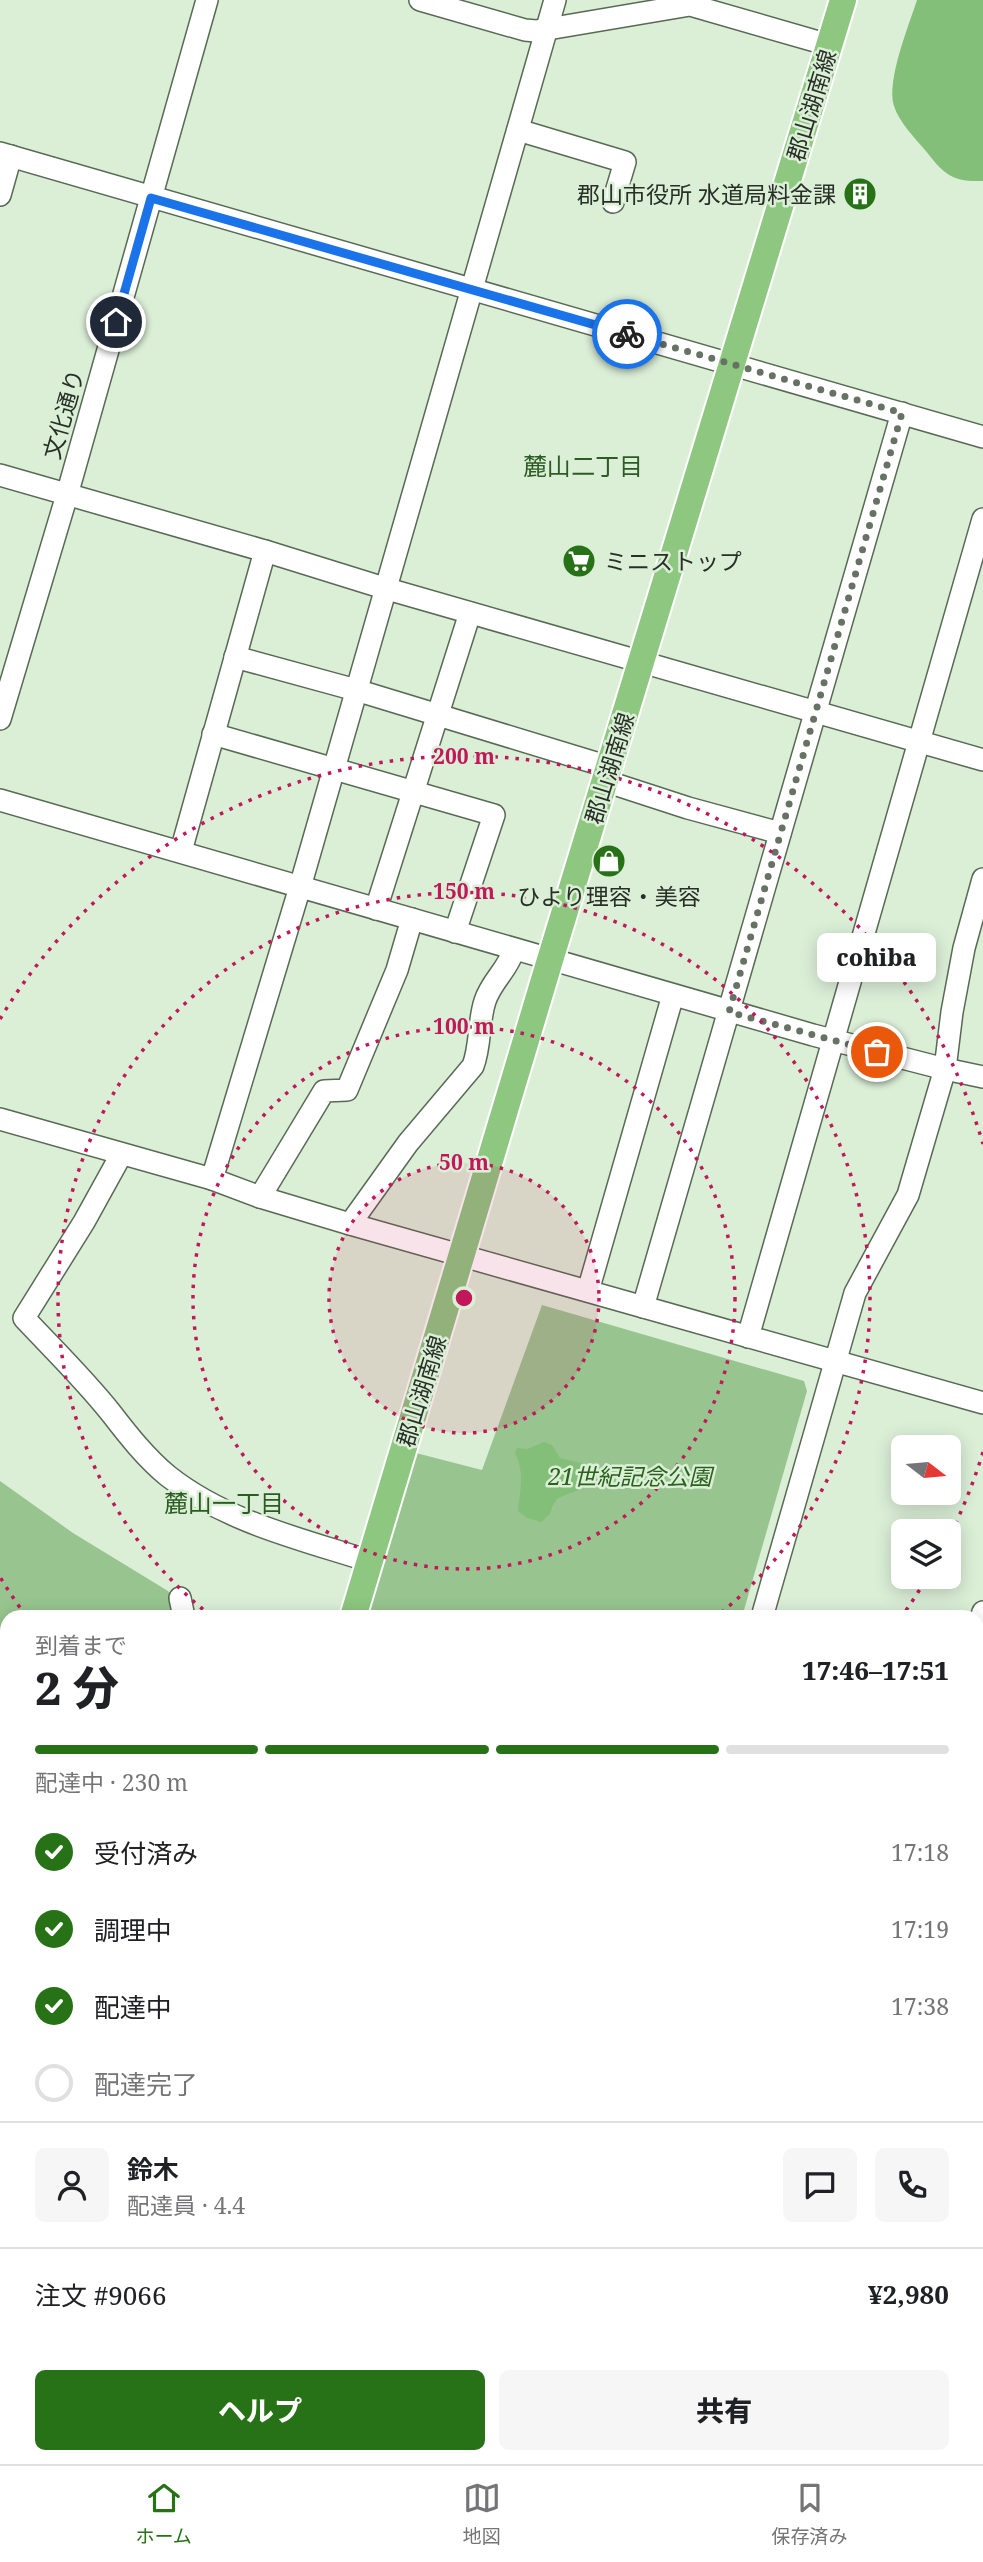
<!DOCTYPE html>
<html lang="ja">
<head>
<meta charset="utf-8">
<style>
	body { margin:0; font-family:"Noto Serif","Noto Sans JP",serif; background:#f6f6f6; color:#202124; height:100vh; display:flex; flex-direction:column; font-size:26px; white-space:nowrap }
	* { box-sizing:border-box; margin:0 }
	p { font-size:23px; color:#757577 }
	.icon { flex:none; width:38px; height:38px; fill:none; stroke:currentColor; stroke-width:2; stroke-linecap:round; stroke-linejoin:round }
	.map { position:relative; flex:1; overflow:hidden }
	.side { position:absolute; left:0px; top:1610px; width:984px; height:854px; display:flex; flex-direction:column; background:#fff; border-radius:21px 21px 0 0; box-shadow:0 4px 18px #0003 }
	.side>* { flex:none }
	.needle { width:46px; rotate:106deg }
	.fabs { position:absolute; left:891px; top:1435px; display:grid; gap:14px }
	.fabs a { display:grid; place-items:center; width:70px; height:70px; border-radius:10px; background:#fff; box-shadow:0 4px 18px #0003; font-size:35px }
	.pin { position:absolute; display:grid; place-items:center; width:60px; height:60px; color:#fff; margin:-30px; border:4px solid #fff; border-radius:50%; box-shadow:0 2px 7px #0007 }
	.courier { position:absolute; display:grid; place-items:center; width:70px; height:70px; margin:-35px; border:5px solid #1a73e8; border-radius:50%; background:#fff; color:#222; box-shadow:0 2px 9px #0007 }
	.bubble { position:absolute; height:49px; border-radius:10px; background:#fff; box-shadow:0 4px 18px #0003; font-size:23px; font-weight:800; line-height:49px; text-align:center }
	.head em { font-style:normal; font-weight:800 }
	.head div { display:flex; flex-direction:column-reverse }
	.head { display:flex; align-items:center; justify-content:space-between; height:119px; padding:0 35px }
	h1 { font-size:46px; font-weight:800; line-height:52px }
	.bar { display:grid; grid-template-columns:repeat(4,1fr); gap:10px 7px; align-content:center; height:84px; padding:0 35px }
	.bar i { height:9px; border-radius:5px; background:#e0e0e0 }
	.bar .on { background:#277216 }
	.bar p { grid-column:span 4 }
	.line { display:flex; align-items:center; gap:18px; padding:0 35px; border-top:2px solid #e0e0e0 }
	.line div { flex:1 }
	.round { display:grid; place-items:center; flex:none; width:74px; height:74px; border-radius:10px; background:#f6f6f6 }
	ol { padding:0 35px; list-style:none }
	li { display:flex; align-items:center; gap:21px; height:77px }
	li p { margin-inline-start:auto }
	li .icon { padding:7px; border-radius:50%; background:#277216; color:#fff; stroke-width:4 }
	li:last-child { color:#757577 }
	li i { width:38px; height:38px; border:4px solid #e0e0e0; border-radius:50% }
	.primary-button { display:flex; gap:14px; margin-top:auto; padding:14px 35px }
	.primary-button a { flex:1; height:80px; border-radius:10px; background:#277216; color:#fff; font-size:28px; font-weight:800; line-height:80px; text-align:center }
	.primary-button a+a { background:#f6f6f6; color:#202124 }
	.dock { display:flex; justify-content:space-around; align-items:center; height:98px; border-top:2px solid #e0e0e0; background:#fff; font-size:19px; color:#757577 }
	.dock a { display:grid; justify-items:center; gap:4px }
	.dock .on { color:#277216 }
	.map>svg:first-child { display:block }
	.green { fill:#98c58f }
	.water { fill:#83bf78 }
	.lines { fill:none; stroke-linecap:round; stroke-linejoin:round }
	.minor-casing { stroke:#586a55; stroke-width:24 }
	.major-casing { stroke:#fff; stroke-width:30 }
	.minor { stroke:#fff; stroke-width:21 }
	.major { stroke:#8dc780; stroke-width:26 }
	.done { stroke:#667264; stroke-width:7; stroke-dasharray:0 12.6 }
	.route { stroke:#1a73e8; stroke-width:9 }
	.ring { fill:none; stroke:#c2185b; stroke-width:3.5; stroke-dasharray:3.5 7 }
	.labels { text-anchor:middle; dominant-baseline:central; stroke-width:5; stroke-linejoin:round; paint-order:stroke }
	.street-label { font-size:23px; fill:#272f26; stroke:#dbefd7 }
	.poi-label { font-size:23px; fill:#272f26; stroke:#dbefd7; text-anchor:end }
	.park-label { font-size:23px; font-style:italic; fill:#28621c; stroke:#dbefd7 }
	.neighbourhood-label { font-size:24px; fill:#2c5b23; stroke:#dbefd7 }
	.centre { fill:#c2185b; stroke:#dbefd7; stroke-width:3.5 }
	.ring-label { font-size:21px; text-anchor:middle; font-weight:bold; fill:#c2185b; stroke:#dbefd7; stroke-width:5; stroke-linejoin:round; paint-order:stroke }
</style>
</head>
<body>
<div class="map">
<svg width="983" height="2464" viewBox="0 0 983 2464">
	<rect width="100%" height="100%" fill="#dbefd7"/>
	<!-- green -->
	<g class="green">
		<polygon points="542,1305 804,1381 807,1391 742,1617 366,1617 416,1453 482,1470"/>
		<polygon points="0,1481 73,1533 168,1591 175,1598 179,1617 7,1617 7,1842 0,1840"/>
	</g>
	<!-- water -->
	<g class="water">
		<path d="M917,0H983V181C951,182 944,174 925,150C914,137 899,122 894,106C886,81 909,25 917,0Z"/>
		<path d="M544,1442L552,1445L560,1458L590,1465L600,1472L591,1485L558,1498L553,1505L550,1514L541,1522L527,1518L518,1511C520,1489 525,1474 515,1453L517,1448L527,1449Z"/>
		<polygon points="0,1716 7,1718 7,1761 0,1767"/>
	</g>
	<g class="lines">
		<defs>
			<g id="minor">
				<polyline points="420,0 525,30 536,31 690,5 829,45"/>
				<polyline points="518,130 625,162 613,202"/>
				<polyline points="0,153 983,437"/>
				<polyline points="0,195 11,156"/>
				<polyline points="0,475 265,551 384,588 983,760"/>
				<polyline points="235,657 356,690 609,767"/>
				<polyline points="0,719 67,495 207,0"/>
				<polyline points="213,734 494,815 455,932"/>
				<polyline points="605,781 688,808 780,833"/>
				<polyline points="0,800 813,1035 945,1069 983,1077"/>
				<polyline points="181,851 265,551"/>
				<polyline points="376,909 470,613"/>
				<polyline points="0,1119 212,1179 260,1197 350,1224 983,1403"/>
				<path d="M121,1155L84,1222L24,1318C53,1349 84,1379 111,1413C128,1435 146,1458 168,1476C226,1522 301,1539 369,1561"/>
				<polyline points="212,1179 300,887 555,0"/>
				<polyline points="260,1197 324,1091 347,1090 397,970 412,919"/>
				<path d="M350,1224L408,1143L473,1066C481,1045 478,1022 485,1001C492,980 508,970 514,949"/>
				<polyline points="588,1291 673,995"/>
				<polyline points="643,1307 902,413"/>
				<polyline points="748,1337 983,519"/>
				<polyline points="180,1598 184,1617"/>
				<polyline points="762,1617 855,1293 908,1195 945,1069 952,1012 964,948 983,879"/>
				<polyline points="976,1635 983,1612"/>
				<polyline points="976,1727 983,1729"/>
				<polyline points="0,1854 7,1856"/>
				<polyline points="976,2000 983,2002"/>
				<polyline points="0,2087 7,2089"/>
				<polyline points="976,2231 983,2208"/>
				<polyline points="0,2355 7,2358"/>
				<polyline points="976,2422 983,2424"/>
				<polyline points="198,2457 210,2464"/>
				<polyline points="490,2464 493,2457"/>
				<polyline points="735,2464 737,2457"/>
				<polyline points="911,2464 913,2457"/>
			</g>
			<g id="major">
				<polyline points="353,1617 550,960 843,0"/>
				<polyline points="0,2274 7,2258"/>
			</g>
		</defs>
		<!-- minor casing -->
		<use href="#minor" class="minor-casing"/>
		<!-- major casing -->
		<use href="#major" class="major-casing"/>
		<!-- minor -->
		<use href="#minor" class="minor"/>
		<!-- major -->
		<use href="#major" class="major"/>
	</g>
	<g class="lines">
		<!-- done -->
		<polyline class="done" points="627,334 902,413 729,1012 877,1052"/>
		<!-- route -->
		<polyline class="route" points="116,322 151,198 627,334"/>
	</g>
	<!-- distance rings -->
	<circle cx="464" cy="1298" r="135" fill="#c2185b" fill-opacity=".12"/>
	<g class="ring">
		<circle cx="464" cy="1298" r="135"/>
		<circle cx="464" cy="1298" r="271"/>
		<path d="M211 1616A406 406 0 1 1 717 1616"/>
		<path d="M983 1452A541 541 0 0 1 950 1535M925 1581A541 541 0 0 1 902 1616M26 1616A541 541 0 0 1 0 1577M0 1019A541 541 0 0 1 983 1144"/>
	</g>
	<!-- icons -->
	<defs>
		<symbol id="building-disc" viewBox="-11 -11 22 22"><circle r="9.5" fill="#277216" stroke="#dbefd7"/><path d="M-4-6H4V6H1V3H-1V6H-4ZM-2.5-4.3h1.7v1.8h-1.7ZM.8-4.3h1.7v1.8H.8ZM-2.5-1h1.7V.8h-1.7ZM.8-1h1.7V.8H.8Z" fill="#fff"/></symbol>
		<symbol id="supermarket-disc" viewBox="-11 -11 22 22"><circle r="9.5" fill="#277216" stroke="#dbefd7"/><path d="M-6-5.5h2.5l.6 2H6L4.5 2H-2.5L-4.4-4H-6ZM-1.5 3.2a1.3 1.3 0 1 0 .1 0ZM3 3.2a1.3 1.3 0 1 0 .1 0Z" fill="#fff"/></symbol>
		<symbol id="shop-disc" viewBox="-11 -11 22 22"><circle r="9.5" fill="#277216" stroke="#dbefd7"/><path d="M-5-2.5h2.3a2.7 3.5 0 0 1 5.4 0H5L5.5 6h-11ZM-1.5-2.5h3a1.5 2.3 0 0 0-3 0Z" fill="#fff"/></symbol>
	</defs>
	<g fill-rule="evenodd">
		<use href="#building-disc" x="841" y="175" width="38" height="38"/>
		<use href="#supermarket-disc" x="560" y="542" width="38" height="38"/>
		<use href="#shop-disc" x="590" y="842" width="38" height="38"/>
	</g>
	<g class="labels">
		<!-- street labels -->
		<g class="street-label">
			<text transform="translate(811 105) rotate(-73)">郡山湖南線</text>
			<text transform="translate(63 414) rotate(-74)">文化通り</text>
			<text transform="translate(609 768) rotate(-73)">郡山湖南線</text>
			<text transform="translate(421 1391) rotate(-73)">郡山湖南線</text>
		</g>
		<!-- poi labels -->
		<g class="poi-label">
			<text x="836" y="194">郡山市役所 水道局料金課</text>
			<text x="604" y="561" text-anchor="start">ミニストップ</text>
			<text x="609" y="896" text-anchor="middle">ひより理容・美容</text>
		</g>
		<!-- park labels -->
		<g class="park-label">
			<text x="630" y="1476">21世紀記念公園</text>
		</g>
		<!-- neighbourhood labels -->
		<g class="neighbourhood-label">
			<text x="583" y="465">麓山二丁目</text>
			<text x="224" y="1502">麓山一丁目</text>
		</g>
	</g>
	<circle cx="464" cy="1298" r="10" class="centre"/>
	<g class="ring-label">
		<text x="464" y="764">200 m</text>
		<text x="464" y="899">150 m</text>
		<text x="464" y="1034">100 m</text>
		<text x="464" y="1170">50 m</text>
	</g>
</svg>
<div class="fabs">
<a><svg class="needle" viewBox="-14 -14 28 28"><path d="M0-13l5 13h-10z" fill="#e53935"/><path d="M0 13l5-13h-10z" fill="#757577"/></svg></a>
<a><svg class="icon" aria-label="layers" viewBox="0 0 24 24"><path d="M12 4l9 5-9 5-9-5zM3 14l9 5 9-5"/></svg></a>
</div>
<div class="pin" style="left:877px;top:1052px;background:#ea580c"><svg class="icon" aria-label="bag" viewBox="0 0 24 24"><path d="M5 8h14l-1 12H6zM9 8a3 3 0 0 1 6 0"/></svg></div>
<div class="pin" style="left:116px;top:322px;background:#1f2937"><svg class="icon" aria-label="home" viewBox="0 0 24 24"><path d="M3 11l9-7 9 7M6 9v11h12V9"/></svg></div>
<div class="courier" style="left:627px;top:334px"><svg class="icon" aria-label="bike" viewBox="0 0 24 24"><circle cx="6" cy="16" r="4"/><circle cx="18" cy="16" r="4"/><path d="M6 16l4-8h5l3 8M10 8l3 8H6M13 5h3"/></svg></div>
<div class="bubble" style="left:817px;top:933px;width:119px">cohiba</div>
<section class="side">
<div class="head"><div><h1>2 分</h1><p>到着まで</p></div><em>17:46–17:51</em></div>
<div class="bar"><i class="on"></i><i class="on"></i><i class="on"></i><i></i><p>配達中 · 230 m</p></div>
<ol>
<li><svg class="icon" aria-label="check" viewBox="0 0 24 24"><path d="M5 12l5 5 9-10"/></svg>受付済み<p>17:18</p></li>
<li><svg class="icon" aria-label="check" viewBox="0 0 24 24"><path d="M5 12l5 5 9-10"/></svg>調理中<p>17:19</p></li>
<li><svg class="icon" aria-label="check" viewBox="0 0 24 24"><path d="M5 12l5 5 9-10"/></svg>配達中<p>17:38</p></li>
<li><i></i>配達完了</li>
</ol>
<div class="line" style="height:126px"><a class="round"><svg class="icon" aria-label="person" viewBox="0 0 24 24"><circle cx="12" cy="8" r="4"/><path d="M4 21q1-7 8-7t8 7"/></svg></a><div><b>鈴木</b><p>配達員 · 4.4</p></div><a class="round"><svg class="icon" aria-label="chat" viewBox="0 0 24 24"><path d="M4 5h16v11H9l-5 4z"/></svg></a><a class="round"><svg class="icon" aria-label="phone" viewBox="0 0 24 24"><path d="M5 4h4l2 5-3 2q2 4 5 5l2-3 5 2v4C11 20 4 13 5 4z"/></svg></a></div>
<div class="line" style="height:91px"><div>注文 #9066</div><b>¥2,980</b></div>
<div class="primary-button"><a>ヘルプ</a><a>共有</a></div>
</section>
</div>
<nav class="dock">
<a class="on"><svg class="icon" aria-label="home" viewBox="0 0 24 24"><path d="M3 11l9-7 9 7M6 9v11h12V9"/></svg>ホーム</a>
<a><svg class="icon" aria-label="map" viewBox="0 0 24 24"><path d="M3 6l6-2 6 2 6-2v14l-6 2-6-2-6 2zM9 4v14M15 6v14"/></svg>地図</a>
<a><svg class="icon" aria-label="saved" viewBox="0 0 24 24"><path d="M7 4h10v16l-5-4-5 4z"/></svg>保存済み</a>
</nav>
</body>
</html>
